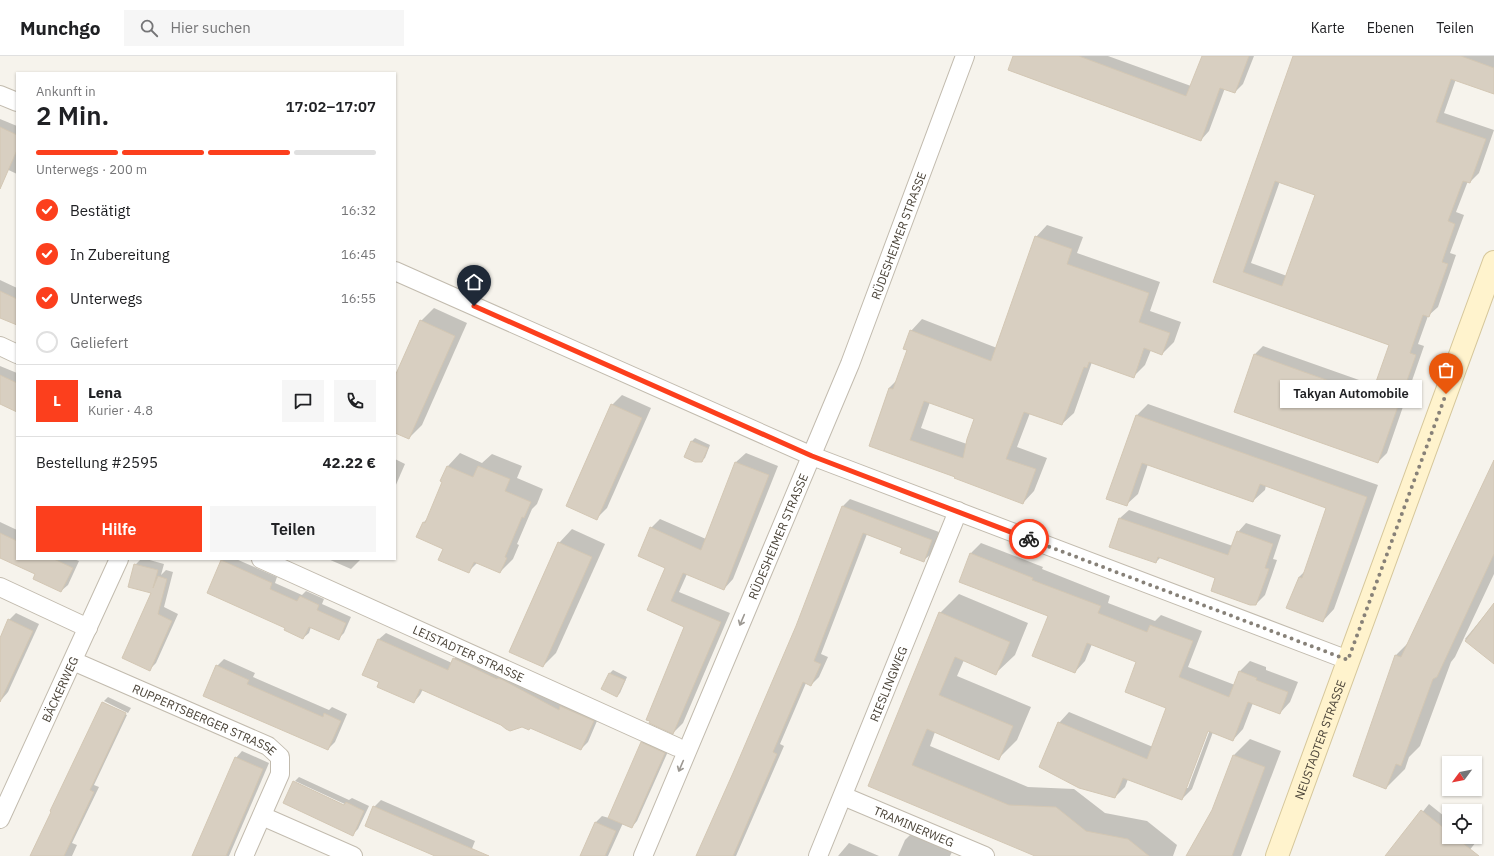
<!DOCTYPE html>
<html lang="de">
<head>
<meta charset="utf-8">
<style>
	body { margin:0; font-family:"IBM Plex Sans",sans-serif; background:#f6f6f6; color:#202124; height:100vh; display:flex; flex-direction:column; font-size:15px; white-space:nowrap }
	* { box-sizing:border-box; margin:0 }
	p { font-size:13px; color:#757577 }
	.icon { flex:none; width:22px; height:22px; fill:none; stroke:currentColor; stroke-width:2; stroke-linecap:round; stroke-linejoin:round }
	.map { position:relative; flex:1; overflow:hidden }
	.details { position:absolute; left:16px; top:16px; width:380px; height:488px; display:flex; flex-direction:column; background:#fff; border-radius:0px; box-shadow:0 1px 3px #0004 }
	.details>* { flex:none }
	.needle { width:26px; rotate:238deg }
	.fabs { position:absolute; left:1442px; top:700px; display:grid; gap:8px }
	.fabs a { display:grid; place-items:center; width:40px; height:40px; border-radius:0px; background:#fff; box-shadow:0 1px 3px #0004; font-size:20px }
	.pin { position:absolute; display:grid; place-items:center; width:34px; height:34px; color:#fff; margin:-41px -17px; border-radius:50% 50% 50% 0; rotate:-45deg; box-shadow:0 0 4px #0007 }
	.pin .icon { rotate:45deg }
	.courier { position:absolute; display:grid; place-items:center; width:40px; height:40px; margin:-20px; border:3px solid #fc3f1d; border-radius:50%; background:#fff; color:#222; box-shadow:0 1px 5px #0007 }
	.bubble { position:absolute; height:28px; border-radius:0px; background:#fff; box-shadow:0 1px 3px #0004; font-size:13px; font-weight:600; line-height:28px; text-align:center }
	.head em { font-style:normal; font-weight:600 }
	.head div { display:flex; flex-direction:column-reverse }
	.head { display:flex; align-items:center; justify-content:space-between; height:68px; padding:0 20px }
	h1 { font-size:26px; font-weight:600; line-height:30px }
	.bar { display:grid; grid-template-columns:repeat(4,1fr); gap:6px 4px; align-content:center; height:48px; padding:0 20px }
	.bar i { height:5px; border-radius:3px; background:#e0e0e0 }
	.bar .active { background:#fc3f1d }
	.bar p { grid-column:span 4 }
	.line { display:flex; align-items:center; gap:10px; padding:0 20px; border-top:1px solid #e0e0e0 }
	.line div { flex:1 }
	.round { display:grid; place-items:center; flex:none; width:42px; height:42px; border-radius:0px; background:#f6f6f6 }
	ol { padding:0 20px; list-style:none }
	li { display:flex; align-items:center; gap:12px; height:44px }
	li p { margin-inline-start:auto }
	li .icon { padding:4px; border-radius:50%; background:#fc3f1d; color:#fff; stroke-width:4 }
	li:last-child { color:#757577 }
	li i { width:22px; height:22px; border:2px solid #e0e0e0; border-radius:50% }
	.cta { display:flex; gap:8px; margin-top:auto; padding:8px 20px }
	.cta a { flex:1; height:46px; border-radius:0px; background:#fc3f1d; color:#fff; font-size:16px; font-weight:600; line-height:46px; text-align:center }
	.cta a+a { background:#f6f6f6; color:#202124 }
	header { display:flex; align-items:center; gap:24px; box-sizing:border-box; height:56px; padding:0 20px; background:#fff; border-bottom:1px solid #e0e0e0 }
	header strong { font-size:19px }
	nav { display:flex; gap:22px; margin-inline-start:auto; font-size:14px }
	.search { width:280px; height:36px; background:#f6f6f6; display:flex; align-items:center; gap:10px; box-sizing:border-box; padding:0 14px; border-radius:0px; color:#757577; font-size:15px }
	.map>svg:first-child { display:block }
	.shadow { fill:#0003; fill-rule:evenodd }
	.building { fill:#d8cfc1; stroke:#d3c7b4; fill-rule:evenodd }
	.lines { fill:none; stroke-linecap:round; stroke-linejoin:round }
	.street-casing { stroke:#c2bbae; stroke-width:20 }
	.secondary-casing { stroke:#d6c79b; stroke-width:24 }
	.street { stroke:#fff; stroke-width:18 }
	.secondary { stroke:#fff3cd; stroke-width:22 }
	.oneway { stroke:#9c9892 }
	.done { stroke:#878178; stroke-width:4; stroke-dasharray:0 7.2 }
	.route { stroke:#fc3f1d; stroke-width:5 }
	.labels { text-anchor:middle; dominant-baseline:central; stroke-width:3; stroke-linejoin:round; paint-order:stroke }
	.street-label { font-size:12px; fill:#4b4439; stroke:#fff }
</style>
</head>
<body>
<header>
<strong>Munchgo</strong>
<div class="search"><svg class="icon" aria-label="search" viewBox="0 0 24 24"><circle cx="10" cy="10" r="6"/><path d="M15 15l6 6"/></svg>Hier suchen</div>
<nav><a>Karte</a><a>Ebenen</a><a>Teilen</a></nav>
</header>
<div class="map">
<svg width="1494" height="800" viewBox="0 0 1494 800">
	<rect width="100%" height="100%" fill="#f6f3ec"/>
	<!-- shadow -->
	<g class="shadow">
		<polygon points="1014,0 1108,0 1191,30 1203,0 1254,0 1243,28 1235,36 1225,32 1209,75 1201,84"/>
		<path d="M1294,0H1494V37L1456,23L1444,57L1494,74L1479,117L1470,126L1468,125L1456,156L1464,159L1450,197L1456,199L1438,251L1428,260L1418,288L1424,290L1387,397L1378,406L1254,299L1263,290L1376,330L1390,289L1214,226ZM1280,125L1316,138L1287,220L1251,207Z"/>
		<polygon points="0,63 17,70 17,118 0,110"/>
		<path d="M1047,169L1083,181L1077,197L1160,226L1150,255L1181,266L1174,286L1162,298L1151,294L1145,309L1134,320L1092,306L1074,357L1062,368L1030,357L1017,391L1047,402L1034,435L1023,447L956,420L870,389L889,332L897,324L908,294L911,275L922,263L997,292L1036,181ZM930,346L975,362L967,388L921,372Z"/>
		<polygon points="0,224 17,232 17,269 0,261"/>
		<polygon points="434,252 467,267 422,369 409,382 395,376 395,323 421,265"/>
		<polygon points="0,310 17,317 17,353 0,345"/>
		<polygon points="622,339 651,352 607,452 597,462 612,349"/>
		<polygon points="1148,348 1378,429 1334,553 1323,565 1288,551 1299,521 1306,514 1327,451 1266,429 1265,434 1253,445 1148,408 1138,438 1126,449 1137,359"/>
		<polygon points="695,382 710,389 705,402 701,405 685,400 692,385"/>
		<polygon points="460,397 482,407 492,398 522,410 517,422 543,433 537,448 532,453 517,488 519,489 513,503 500,516 478,506 468,516 444,492 418,480 424,466 428,462 444,426 448,410"/>
		<polygon points="746,397 778,410 733,523 724,533 687,518 679,536 730,557 683,667 673,677 686,571 648,554 667,511 651,472 660,463 706,483 736,406"/>
		<polygon points="395,403 405,408 395,431"/>
		<polygon points="1494,406 1494,518 1455,601 1451,606 1420,690 1409,701 1405,713 1386,732 1355,719 1396,599 1409,586"/>
		<polygon points="850,443 939,476 931,498 923,505 903,492 867,478 821,598 828,601 819,621 811,629 806,627 780,688 784,690 736,800 698,800 797,571 842,451"/>
		<polygon points="1129,454 1233,490 1238,476 1246,467 1281,479 1273,503 1277,504 1265,539 1256,548 1216,521 1161,501 1156,506 1110,490 1120,462"/>
		<polygon points="0,466 17,474 17,503 74,503 79,505 68,529 61,535 36,518 0,501"/>
		<polygon points="572,473 605,488 556,597 543,610 559,487"/>
		<path d="M981,487L1043,511L1042,513L1110,540L1108,547L1155,565L1161,559L1202,575L1188,611L1235,629L1239,616L1250,605L1266,611V614L1298,626L1290,646L1280,657L1253,647L1243,673L1233,684L1213,676L1192,733L1182,743L1128,723L1125,731L1115,741L1059,667L1069,656L1153,691L1168,651L1137,605L1092,588L1085,605L1075,616L1049,560L970,498ZM1209,670L1211,671L1188,732H1186Z"/>
		<polygon points="141,503 146,503 164,508 161,519 166,514 173,516 164,551 178,558 156,607 150,613 152,536 135,509"/>
		<polygon points="223,503 236,503 277,521 275,527 302,539 306,535 324,543 322,548 351,561 344,577 338,583 311,571 309,577 303,582 286,572 221,505"/>
		<polygon points="328,503 361,503 351,513"/>
		<polygon points="959,538 1028,567 1015,599 996,617 964,604 957,620 1031,651 1017,684 999,702 935,676 930,690 1028,731 1074,733 1105,757 1147,765 1177,789 1173,800 1039,800 869,729 940,557"/>
		<polygon points="1494,548 1494,606 1465,583"/>
		<polygon points="16,557 39,568 8,636 2,643 0,642 0,584 9,564"/>
		<polygon points="386,577 452,607 454,603 461,596 600,658 588,686 581,693 531,671 502,668 423,633 420,639 414,646 381,626 364,618 379,583"/>
		<polygon points="224,603 255,617 253,621 329,654 332,651 347,658 335,686 328,693 217,610"/>
		<polygon points="613,614 627,621 620,637 617,640 610,617"/>
		<polygon points="108,641 131,652 128,657 104,645"/>
		<polygon points="103,646 127,659 94,729 99,731 72,787 77,789 72,800 32,800 52,755 51,755"/>
		<polygon points="648,681 670,691 637,765 632,771 623,767 608,800 581,800 596,766 602,760 609,762 642,687"/>
		<polygon points="1250,683 1281,695 1241,800 1187,800 1213,754 1234,699"/>
		<polygon points="242,695 269,707 229,800 193,800 236,702"/>
		<polygon points="299,721 349,744 352,742 369,750 358,773 353,778 284,747 295,726 295,727 348,752 349,750 295,725"/>
		<polygon points="381,744 475,785 469,800 438,800 374,751"/>
		<polygon points="1429,748 1449,764 1449,781 1470,781 1476,786 1465,800 1387,800"/>
		<polygon points="916,773 955,790 950,800 898,800 905,784"/>
		<polygon points="849,787 879,800 838,800"/>
	</g>
	<!-- building -->
	<g class="building">
		<polygon points="1013,0 1079,0 1186,40 1202,0 1249,0 1235,37 1220,32 1201,85 1008,14"/>
		<path d="M1293,0H1461L1494,12V38L1451,23L1436,66L1486,83L1470,127L1463,125L1448,165L1455,168L1442,206L1448,208L1429,261L1423,259L1410,297L1416,299L1378,407L1234,356L1254,298L1371,340L1389,289L1213,226ZM1275,125L1315,139L1282,230L1243,216Z"/>
		<polygon points="0,71 17,79 17,94 0,133"/>
		<path d="M1035,180L1072,193L1067,208L1149,237L1139,266L1170,277L1162,299L1144,292L1134,322L1089,306L1087,312L1084,311L1062,369L1024,356L1006,403L1036,413L1023,448L954,422L955,421L869,390L889,332L893,333L907,294L903,293L910,274L991,305ZM924,345L974,363L967,383L963,402L910,384Z"/>
		<polygon points="0,235 17,243 17,269 0,262"/>
		<polygon points="420,264 455,280 409,383 395,377 395,320"/>
		<polygon points="0,319 17,327 17,356 0,348"/>
		<polygon points="611,348 642,362 597,464 566,450"/>
		<polygon points="1136,359 1367,441 1323,566 1286,552 1299,521 1302,522 1326,452 1260,428 1253,446 1142,407 1127,450 1106,443"/>
		<polygon points="691,385 708,392 702,406 695,406 684,401"/>
		<polygon points="1494,404 1494,498 1437,621 1433,623 1401,710 1396,708 1386,733 1353,720 1395,599 1401,601"/>
		<polygon points="735,406 769,419 724,534 683,517 671,545 721,566 673,678 649,667 650,665 646,664 684,571 647,554 665,512 638,500 650,471 701,494"/>
		<polygon points="447,410 473,421 478,410 510,423 505,435 531,446 524,462 522,461 505,501 507,502 500,517 474,506 469,517 438,504 443,493 416,481 423,466 425,467 442,426 440,425"/>
		<polygon points="842,450 932,484 924,506 900,497 902,492 863,477 814,605 821,608 811,630 803,626 773,696 777,698 733,800 696,800 733,717 796,570"/>
		<polygon points="1119,462 1228,499 1237,475 1273,488 1265,512 1269,513 1256,549 1250,549 1211,535 1215,522 1158,501 1156,507 1109,491"/>
		<polygon points="0,477 17,485 17,503 54,503 73,512 61,536 33,523 35,518 0,502"/>
		<polygon points="558,486 592,501 543,611 509,596"/>
		<polygon points="970,497 1033,522 1032,524 1101,550 1098,557 1147,576 1150,569 1193,585 1179,621 1229,641 1239,615 1257,622 1256,624 1288,636 1280,658 1248,646 1233,685 1208,675 1182,744 1123,722 1115,742 1079,732 1039,711 1058,666 1147,703 1166,652 1125,636 1136,606 1087,587 1075,617 1032,600 1048,560 959,526"/>
		<polygon points="221,504 272,527 270,533 297,545 300,540 319,549 317,554 346,567 339,584 309,571 303,583 284,574 285,572 207,537"/>
		<polygon points="134,508 158,514 153,532 158,520 167,523 158,558 172,565 150,615 122,602 151,537 128,531"/>
		<polygon points="1494,547 1494,608 1465,585"/>
		<polygon points="939,556 1010,586 996,619 955,601 939,639 1013,670 999,704 927,673 912,709 1009,749 1056,751 1086,775 1128,783 1149,800 1035,800 868,730"/>
		<polygon points="8,563 33,575 0,646 0,582"/>
		<polygon points="378,583 448,614 453,602 497,623 498,622 503,624 559,654 560,650 594,665 581,694 530,672 529,674 522,671 510,675 506,673 501,669 420,633 414,647 377,631 379,626 362,619"/>
		<polygon points="216,609 249,624 247,628 323,661 324,657 341,665 328,694 203,640"/>
		<polygon points="609,617 625,624 617,641 601,633"/>
		<polygon points="102,646 126,657 90,734 94,736 64,800 30,800 51,756 50,755"/>
		<polygon points="641,686 665,697 632,772 608,762"/>
		<polygon points="1233,699 1265,711 1232,800 1186,800 1212,754"/>
		<polygon points="235,701 263,713 247,751 226,800 192,800"/>
		<polygon points="293,725 344,749 346,746 364,755 353,780 283,747"/>
		<polygon points="373,750 445,781 489,800 435,800 365,770"/>
		<polygon points="1421,754 1449,776 1449,781 1455,781 1479,800 1385,800"/>
		<polygon points="595,766 616,775 605,800 580,800"/>
	</g>
	<g class="lines">
		<defs>
			<g id="street">
				<polyline points="0,39 17,46"/>
				<polyline points="395,215 812,400 1348,604"/>
				<polyline points="0,290 17,298"/>
				<path id="s1" d="M261,503L677,691"/>
				<polyline points="0,531 88,572"/>
				<path id="s2" d="M73,605L268,690L280,701V718L244,800"/>
				<path id="s3" d="M843,740L985,800"/>
				<polyline points="262,760 353,800"/>
				<path id="s4" d="M0,763L119,503"/>
				<path id="s5" d="M643,800L850,308L965,0"/>
				<path id="s6" d="M818,800L958,455"/>
			</g>
			<g id="secondary">
				<path id="s7" d="M1277,800L1494,206"/>
			</g>
		</defs>
		<!-- street casing -->
		<use href="#street" class="street-casing"/>
		<!-- secondary casing -->
		<use href="#secondary" class="secondary-casing"/>
		<!-- street -->
		<use href="#street" class="street"/>
		<!-- secondary -->
		<use href="#secondary" class="secondary"/>
	</g>
	<!-- one-way arrows -->
	<defs><path id="oneway-shaft" d="M-6 0H5M1.5-3L5.5 0L1.5 3" fill="none" stroke-width="1.6" stroke-linecap="round" stroke-linejoin="round"/></defs>
	<g class="oneway">
		<use href="#oneway-shaft" transform="translate(742 564) rotate(113)"/>
		<use href="#oneway-shaft" transform="translate(681 710) rotate(113)"/>
	</g>
	<g class="lines">
		<!-- done -->
		<polyline class="done" points="1029,483 1348,604 1446,338"/>
		<!-- route -->
		<polyline class="route" points="474,250 812,400 1029,483"/>
	</g>
	<g class="labels">
		<!-- street labels -->
		<g class="street-label">
			<text stroke="none"><textPath href="#s5" startOffset="671">RÜDESHEIMER STRASSE</textPath></text>
			<text stroke="none"><textPath href="#s5" startOffset="347">RÜDESHEIMER STRASSE</textPath></text>
			<text stroke="none"><textPath href="#s1" startOffset="228">LEISTADTER STRASSE</textPath></text>
			<text stroke="none"><textPath href="#s6" startOffset="186">RIESLINGWEG</textPath></text>
			<text stroke="none"><textPath href="#s4" startOffset="143">BÄCKERWEG</textPath></text>
			<text stroke="none"><textPath href="#s2" startOffset="144">RUPPERTSBERGER STRASSE</textPath></text>
			<text stroke="none"><textPath href="#s7" startOffset="124">NEUSTADTER STRASSE</textPath></text>
			<text stroke="none"><textPath href="#s3" startOffset="77">TRAMINERWEG</textPath></text>
		</g>
	</g>
</svg>
<div class="fabs">
<a><svg class="needle" viewBox="-14 -14 28 28"><path d="M0-13l5 13h-10z" fill="#e53935"/><path d="M0 13l5-13h-10z" fill="#757577"/></svg></a>
<a><svg class="icon" aria-label="locate" viewBox="0 0 24 24"><circle cx="12" cy="12" r="6"/><path d="M12 2v4M12 18v4M2 12h4M18 12h4"/></svg></a>
</div>
<div class="pin" style="left:1446px;top:338px;background:#ea580c"><svg class="icon" aria-label="bag" viewBox="0 0 24 24"><path d="M5 8h14l-1 12H6zM9 8a3 3 0 0 1 6 0"/></svg></div>
<div class="pin" style="left:474px;top:250px;background:#1f2937"><svg class="icon" aria-label="home" viewBox="0 0 24 24"><path d="M3 11l9-7 9 7M6 9v11h12V9"/></svg></div>
<div class="courier" style="left:1029px;top:483px"><svg class="icon" aria-label="bike" viewBox="0 0 24 24"><circle cx="6" cy="16" r="4"/><circle cx="18" cy="16" r="4"/><path d="M6 16l4-8h5l3 8M10 8l3 8H6M13 5h3"/></svg></div>
<div class="bubble" style="left:1280px;top:324px;width:142px">Takyan Automobile</div>
<section class="details">
<div class="head"><div><h1>2 Min.</h1><p>Ankunft in</p></div><em>17:02–17:07</em></div>
<div class="bar"><i class="active"></i><i class="active"></i><i class="active"></i><i></i><p>Unterwegs · 200 m</p></div>
<ol>
<li><svg class="icon" aria-label="check" viewBox="0 0 24 24"><path d="M5 12l5 5 9-10"/></svg>Bestätigt<p>16:32</p></li>
<li><svg class="icon" aria-label="check" viewBox="0 0 24 24"><path d="M5 12l5 5 9-10"/></svg>In Zubereitung<p>16:45</p></li>
<li><svg class="icon" aria-label="check" viewBox="0 0 24 24"><path d="M5 12l5 5 9-10"/></svg>Unterwegs<p>16:55</p></li>
<li><i></i>Geliefert</li>
</ol>
<div class="line" style="height:72px"><b class="round" style="background:#fc3f1d;color:#fff">L</b><div><b>Lena</b><p>Kurier · 4.8</p></div><a class="round"><svg class="icon" aria-label="chat" viewBox="0 0 24 24"><path d="M4 5h16v11H9l-5 4z"/></svg></a><a class="round"><svg class="icon" aria-label="phone" viewBox="0 0 24 24"><path d="M5 4h4l2 5-3 2q2 4 5 5l2-3 5 2v4C11 20 4 13 5 4z"/></svg></a></div>
<div class="line" style="height:52px"><div>Bestellung #2595</div><b>42.22 €</b></div>
<div class="cta"><a>Hilfe</a><a>Teilen</a></div>
</section>
</div>
</body>
</html>
